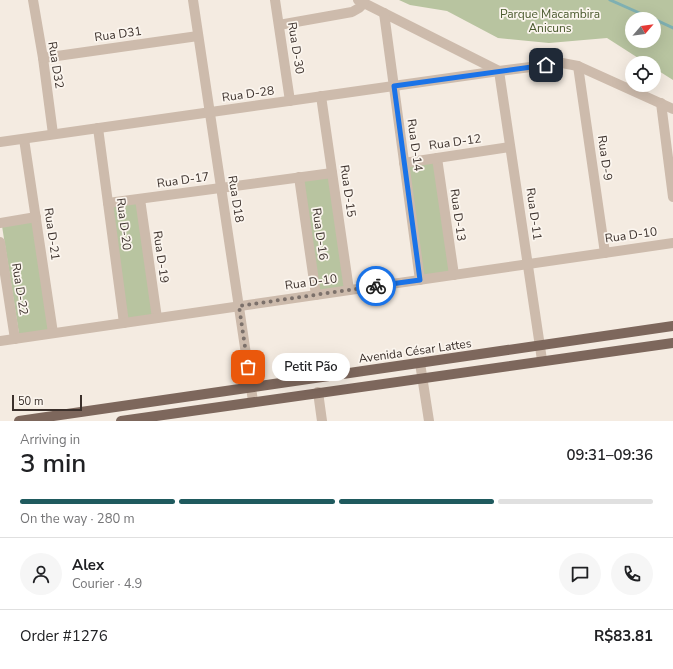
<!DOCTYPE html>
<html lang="en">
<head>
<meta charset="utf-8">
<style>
	body { margin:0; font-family:"Nunito Sans",sans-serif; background:#f6f6f6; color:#202124; height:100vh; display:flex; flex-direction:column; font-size:15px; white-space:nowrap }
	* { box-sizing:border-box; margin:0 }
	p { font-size:13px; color:#757577 }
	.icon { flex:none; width:22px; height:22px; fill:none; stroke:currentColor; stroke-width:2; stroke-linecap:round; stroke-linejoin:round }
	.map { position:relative; height:421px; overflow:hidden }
	.side { display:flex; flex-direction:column; background:#fff; flex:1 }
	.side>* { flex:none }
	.needle { width:26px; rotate:62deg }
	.buttons { position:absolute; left:625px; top:12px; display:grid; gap:8px }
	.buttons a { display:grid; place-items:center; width:36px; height:36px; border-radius:50%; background:#fff; box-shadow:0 4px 16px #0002; font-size:20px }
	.scale { position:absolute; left:12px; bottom:10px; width:70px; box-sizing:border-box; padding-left:4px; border:2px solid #3b302b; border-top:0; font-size:11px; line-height:14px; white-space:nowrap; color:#3b302b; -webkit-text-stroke:3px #fbf5ee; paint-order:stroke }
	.pin { position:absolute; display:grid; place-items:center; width:34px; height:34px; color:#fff; margin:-17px; border-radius:8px; box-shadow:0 2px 6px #0006 }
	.courier { position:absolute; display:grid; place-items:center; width:40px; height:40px; margin:-20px; border:3px solid #1a73e8; border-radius:50%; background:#fff; color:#222; box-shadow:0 1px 5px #0007 }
	.bubble { position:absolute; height:28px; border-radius:14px; background:#fff; box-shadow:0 4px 16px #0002; font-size:13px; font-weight:600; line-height:28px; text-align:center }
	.headline em { font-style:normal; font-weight:600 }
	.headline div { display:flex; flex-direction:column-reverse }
	.headline { display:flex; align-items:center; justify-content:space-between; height:68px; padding:0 20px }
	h1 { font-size:26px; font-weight:600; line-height:30px }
	.bar { display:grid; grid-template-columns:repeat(4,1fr); gap:6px 4px; align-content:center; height:48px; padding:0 20px }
	.bar i { height:5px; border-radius:3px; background:#e0e0e0 }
	.bar .active { background:#1f5a5e }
	.bar p { grid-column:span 4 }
	.line { display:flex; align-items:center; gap:10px; padding:0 20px; border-top:1px solid #e0e0e0 }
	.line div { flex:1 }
	.round { display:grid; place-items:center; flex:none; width:42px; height:42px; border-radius:21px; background:#f6f6f6 }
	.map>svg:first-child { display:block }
	.green { fill:#b8c4a0; fill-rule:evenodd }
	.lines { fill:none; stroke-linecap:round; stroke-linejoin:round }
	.stream { stroke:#7fb0b2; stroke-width:3 }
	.minor { stroke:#cdbbac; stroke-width:10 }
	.primary { stroke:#7d675c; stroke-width:10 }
	.done { stroke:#7c716b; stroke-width:4; stroke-dasharray:0 7.2 }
	.route { stroke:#1a73e8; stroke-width:5 }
	.labels { text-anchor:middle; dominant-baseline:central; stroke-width:3.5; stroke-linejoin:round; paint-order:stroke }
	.park-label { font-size:12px; fill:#4a5a2e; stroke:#fbf5ee }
	.street-label { font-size:12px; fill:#3b302b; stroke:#fbf5ee }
</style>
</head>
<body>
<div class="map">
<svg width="673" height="421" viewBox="0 0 673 421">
	<rect width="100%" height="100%" fill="#f4ebe1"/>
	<!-- green -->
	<g class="green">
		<path d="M399,0H673V80L654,68V63H646L607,38L549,43L498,38L447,11L410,5ZM632,19H654V41H632Z"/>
		<polygon points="436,161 452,273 422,276 406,167"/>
		<polygon points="330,175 348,288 317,293 301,180"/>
		<polygon points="139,201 154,316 125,320 111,205"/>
		<polygon points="34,221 50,330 19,334 2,226"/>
	</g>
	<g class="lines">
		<!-- stream -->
		<g class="stream">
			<polyline points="610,0 653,19"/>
			<polyline points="654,19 673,28"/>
		</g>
		<!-- minor -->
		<g class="minor">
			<polyline points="33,0 43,58 53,134"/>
			<polyline points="193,0 253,401"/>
			<polyline points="275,0 290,101"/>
			<polyline points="358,0 499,71"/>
			<polyline points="384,13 420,280"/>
			<polyline points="279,25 352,12 359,8 364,3"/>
			<polyline points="43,58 198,36"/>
			<polyline points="578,66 605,253"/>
			<polyline points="499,71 542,360"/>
			<polyline points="321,96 349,290"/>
			<polyline points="661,103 673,197"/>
			<polyline points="98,128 124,323"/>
			<polyline points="24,139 53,333"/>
			<polyline points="0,142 499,71 562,63 578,66 673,109"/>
			<polyline points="437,158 454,275"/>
			<polyline points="404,163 510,147"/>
			<polyline points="299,177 316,295"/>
			<polyline points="140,199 157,318"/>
			<polyline points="108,203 332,173"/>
			<polyline points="0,223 36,217"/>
			<polyline points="0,242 15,339"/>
			<polyline points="0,341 673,243"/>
			<polyline points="420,363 429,421"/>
			<polyline points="318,392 322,421"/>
		</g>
		<!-- primary -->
		<g class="primary">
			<polyline points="19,421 673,326"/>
			<polyline points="121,421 673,343"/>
		</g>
	</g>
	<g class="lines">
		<!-- done -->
		<polyline class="done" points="248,367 239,306 376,286"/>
		<!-- route -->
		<polyline class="route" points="376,286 420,280 394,86 546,65"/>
	</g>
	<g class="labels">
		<!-- park labels -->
		<g class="park-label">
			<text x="550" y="14">Parque Macambira<tspan x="550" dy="14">Anicuns</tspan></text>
		</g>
		<!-- street labels -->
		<g class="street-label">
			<text transform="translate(118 34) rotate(-8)">Rua D31</text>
			<text transform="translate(296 48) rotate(81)">Rua D-30</text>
			<text transform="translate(56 65) rotate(81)">Rua D32</text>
			<text transform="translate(248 94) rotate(-8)">Rua D-28</text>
			<text transform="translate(455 142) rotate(-8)">Rua D-12</text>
			<text transform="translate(415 145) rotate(82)">Rua D-14</text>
			<text transform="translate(605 158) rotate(82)">Rua D-9</text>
			<text transform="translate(183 180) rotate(-8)">Rua D-17</text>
			<text transform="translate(348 191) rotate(82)">Rua D-15</text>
			<text transform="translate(236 199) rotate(81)">Rua D18</text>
			<text transform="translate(534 214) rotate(82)">Rua D-11</text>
			<text transform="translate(458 215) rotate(82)">Rua D-13</text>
			<text transform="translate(124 224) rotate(83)">Rua D-20</text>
			<text transform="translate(52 234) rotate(82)">Rua D-21</text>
			<text transform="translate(320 234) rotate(82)">Rua D-16</text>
			<text transform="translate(631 235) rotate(-8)">Rua D-10</text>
			<text transform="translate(161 257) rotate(82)">Rua D-19</text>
			<text transform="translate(311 282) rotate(-8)">Rua D-10</text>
			<text transform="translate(20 289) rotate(81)">Rua D-22</text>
			<text transform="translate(415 351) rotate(-8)">Avenida César Lattes</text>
		</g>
	</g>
</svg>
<div class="buttons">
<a><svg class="needle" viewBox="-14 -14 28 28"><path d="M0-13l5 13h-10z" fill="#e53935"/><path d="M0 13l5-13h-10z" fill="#757577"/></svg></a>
<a><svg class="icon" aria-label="locate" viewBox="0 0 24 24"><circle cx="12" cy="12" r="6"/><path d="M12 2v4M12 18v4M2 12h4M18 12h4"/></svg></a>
</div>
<div class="scale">50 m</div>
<div class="pin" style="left:248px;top:367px;background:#ea580c"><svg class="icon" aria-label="bag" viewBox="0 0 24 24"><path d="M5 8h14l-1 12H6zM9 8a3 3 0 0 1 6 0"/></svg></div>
<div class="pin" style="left:546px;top:65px;background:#1f2937"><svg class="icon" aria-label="home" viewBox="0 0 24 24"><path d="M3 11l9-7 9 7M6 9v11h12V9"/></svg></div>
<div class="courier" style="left:376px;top:286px"><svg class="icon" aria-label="bike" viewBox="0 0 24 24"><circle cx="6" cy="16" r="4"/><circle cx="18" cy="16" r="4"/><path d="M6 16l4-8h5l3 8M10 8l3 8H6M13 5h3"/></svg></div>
<div class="bubble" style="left:272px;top:353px;width:78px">Petit Pão</div>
</div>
<section class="side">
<div class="headline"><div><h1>3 min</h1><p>Arriving in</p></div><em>09:31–09:36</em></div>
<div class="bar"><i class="active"></i><i class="active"></i><i class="active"></i><i></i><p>On the way · 280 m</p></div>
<div class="line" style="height:72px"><a class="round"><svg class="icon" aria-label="person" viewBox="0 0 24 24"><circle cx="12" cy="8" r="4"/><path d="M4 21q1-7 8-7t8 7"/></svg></a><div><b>Alex</b><p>Courier · 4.9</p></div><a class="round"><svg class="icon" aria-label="chat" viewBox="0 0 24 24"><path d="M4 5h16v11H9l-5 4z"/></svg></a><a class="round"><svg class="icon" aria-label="phone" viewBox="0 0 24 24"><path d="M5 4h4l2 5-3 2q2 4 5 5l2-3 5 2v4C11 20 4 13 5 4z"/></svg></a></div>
<div class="line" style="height:52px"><div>Order #1276</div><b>R$83.81</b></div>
</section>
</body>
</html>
